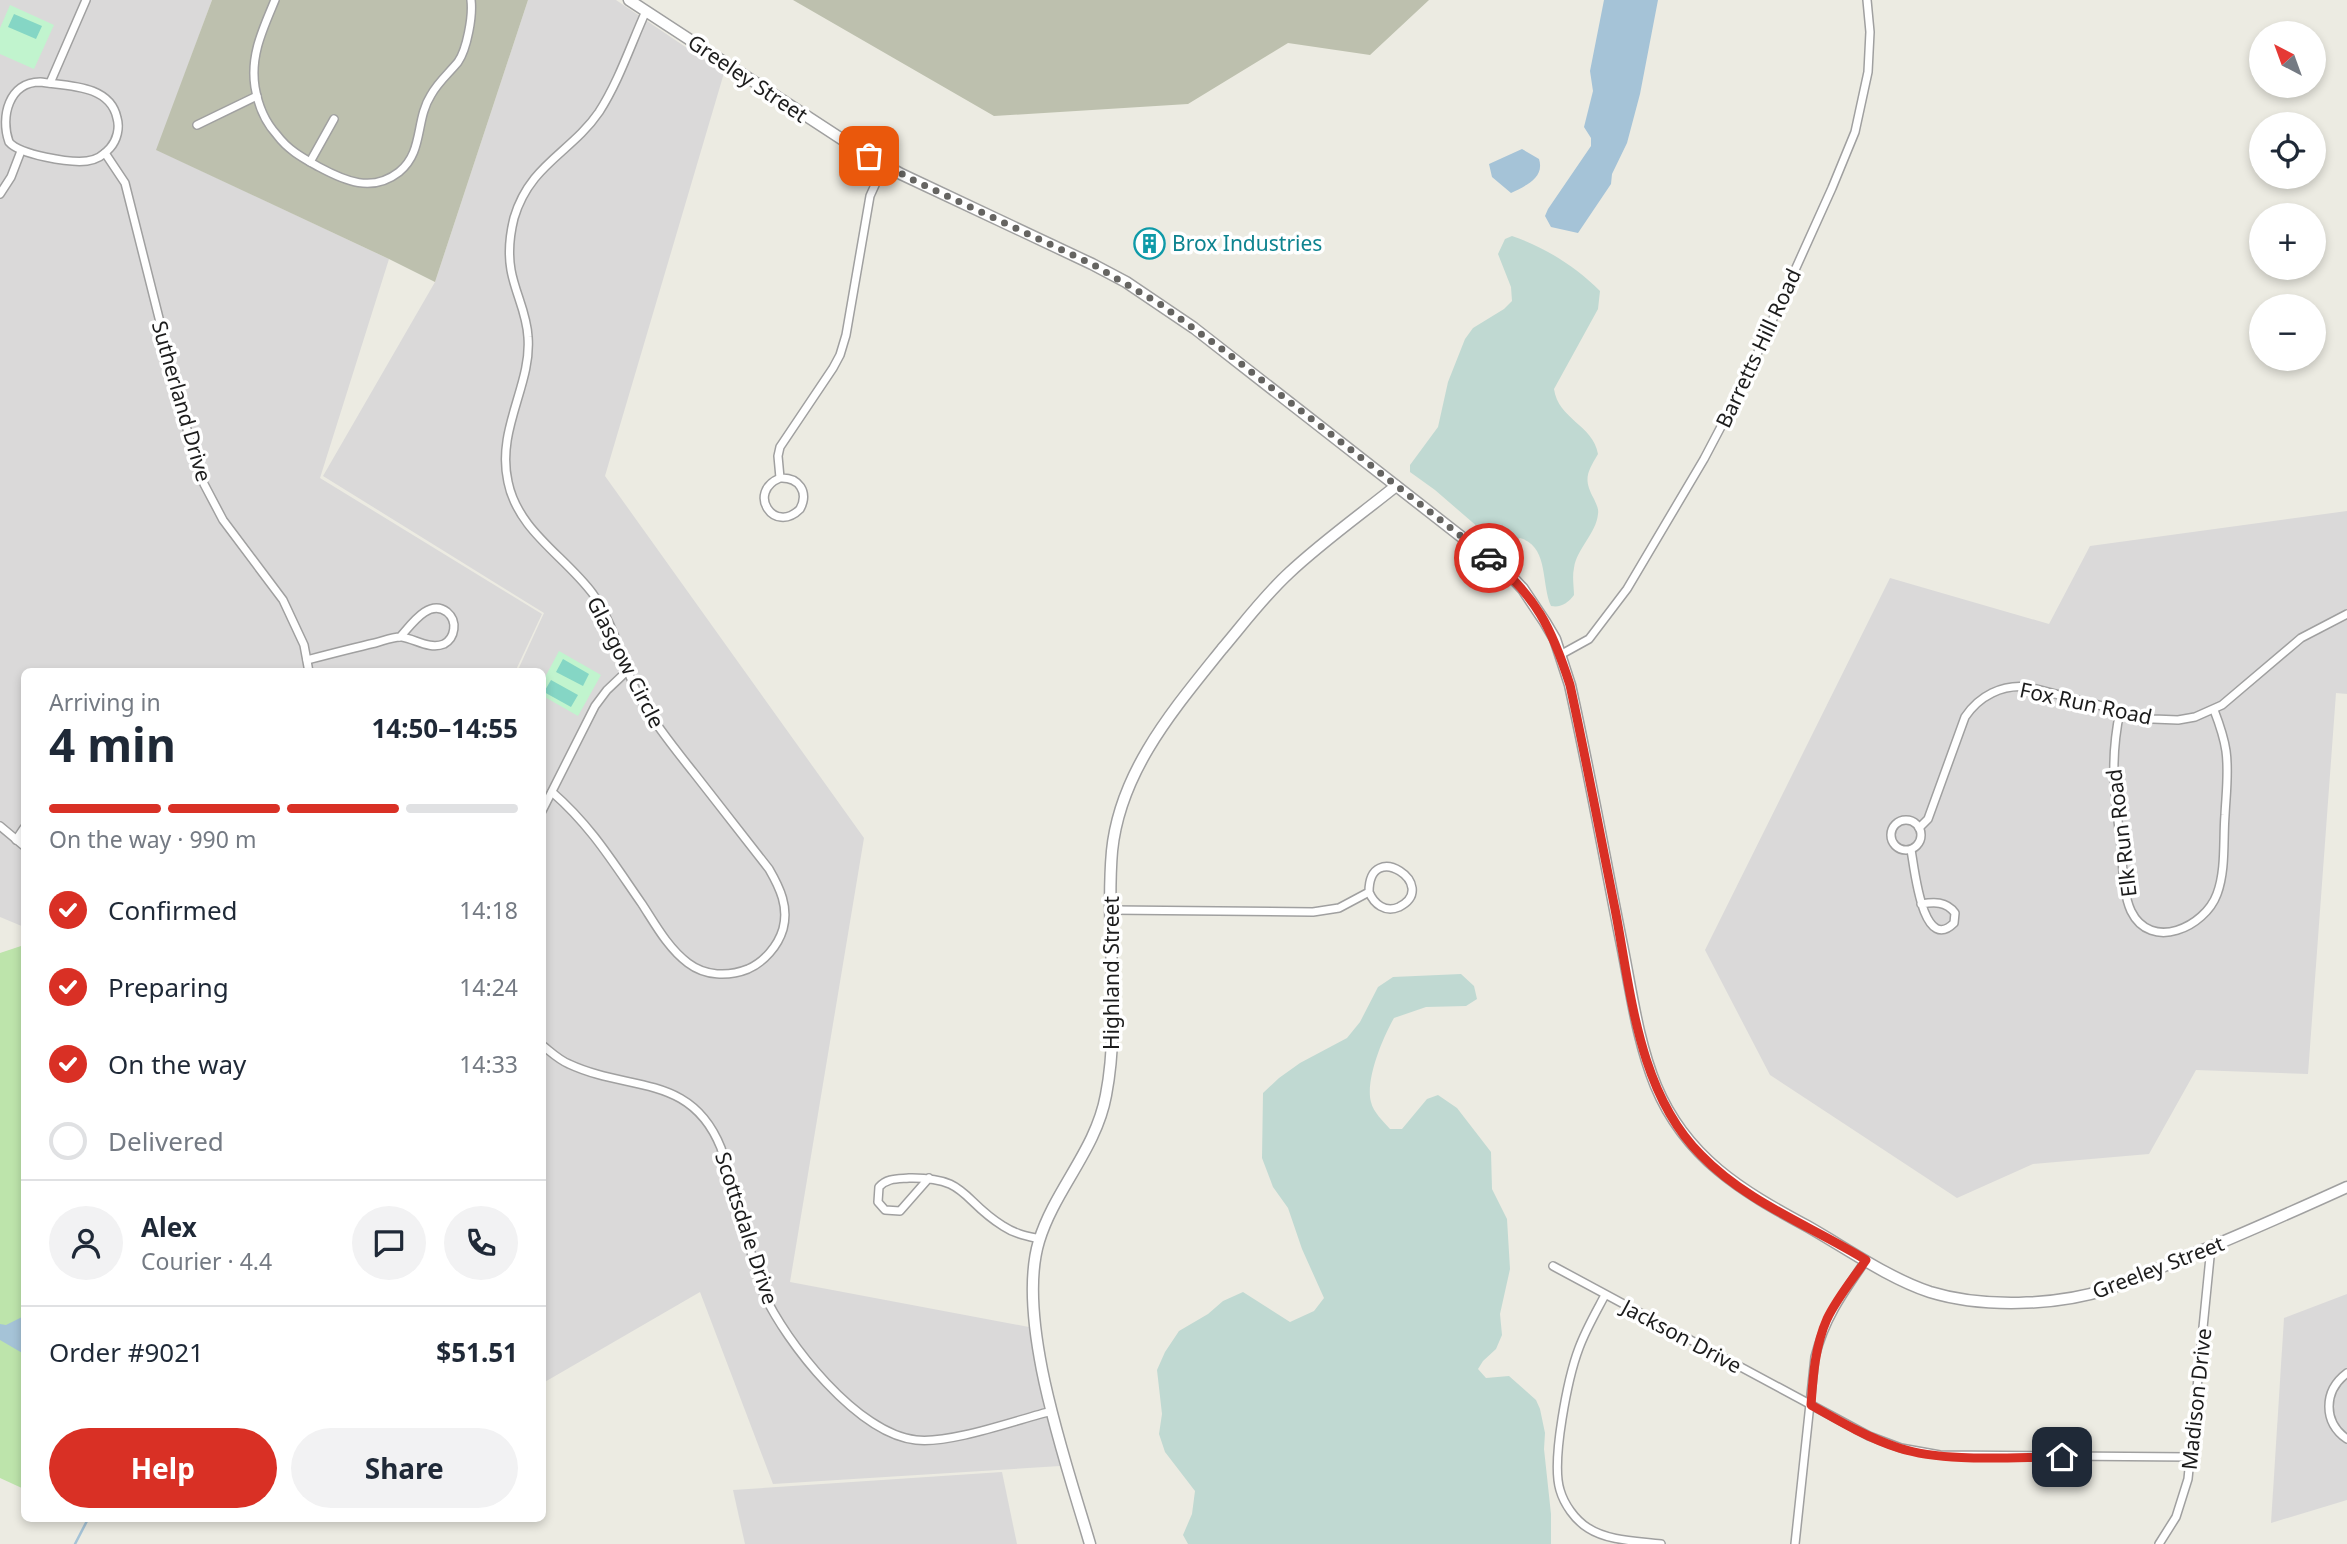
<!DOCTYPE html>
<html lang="en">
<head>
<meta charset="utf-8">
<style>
	body { margin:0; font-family:"Noto Sans",sans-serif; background:#f2f2f3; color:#1f2937; height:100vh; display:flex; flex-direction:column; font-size:26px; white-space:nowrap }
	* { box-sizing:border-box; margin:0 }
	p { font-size:23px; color:#747a83 }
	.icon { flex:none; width:38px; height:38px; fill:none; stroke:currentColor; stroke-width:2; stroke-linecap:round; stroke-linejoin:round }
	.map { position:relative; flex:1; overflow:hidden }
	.drawer { position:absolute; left:21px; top:668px; width:525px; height:854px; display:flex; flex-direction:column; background:#fff; border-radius:10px; box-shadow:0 4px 10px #0003 }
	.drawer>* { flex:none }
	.needle { width:46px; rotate:319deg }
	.buttons { position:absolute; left:2249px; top:21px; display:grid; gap:14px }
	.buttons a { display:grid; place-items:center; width:77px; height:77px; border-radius:50%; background:#fff; box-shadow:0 4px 10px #0003; font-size:35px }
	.pin { position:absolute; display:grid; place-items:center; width:60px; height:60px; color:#fff; margin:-30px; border-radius:14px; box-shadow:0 4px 10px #0006 }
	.courier { position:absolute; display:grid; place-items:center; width:70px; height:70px; margin:-35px; border:5px solid #d93025; border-radius:50%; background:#fff; color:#222; box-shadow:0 2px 9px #0007 }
	.summary em { font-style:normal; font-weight:700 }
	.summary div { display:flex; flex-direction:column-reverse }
	.summary { display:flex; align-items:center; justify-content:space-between; height:119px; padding:0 28px }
	h1 { font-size:46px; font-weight:700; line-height:52px }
	.bar { display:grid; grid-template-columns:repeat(4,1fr); gap:10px 7px; align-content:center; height:84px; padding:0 28px }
	.bar i { height:9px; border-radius:5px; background:#e0e1e3 }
	.bar .current { background:#d93025 }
	.bar p { grid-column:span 4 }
	.line { display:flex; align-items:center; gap:18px; padding:0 28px; border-top:2px solid #e0e1e3 }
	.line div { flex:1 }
	.round { display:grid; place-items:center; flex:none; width:74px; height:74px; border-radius:37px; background:#f2f2f3 }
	ol { padding:0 28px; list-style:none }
	li { display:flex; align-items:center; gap:21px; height:77px }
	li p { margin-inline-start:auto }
	li .icon { padding:7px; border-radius:50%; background:#d93025; color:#fff; stroke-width:4 }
	li:last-child { color:#747a83 }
	li i { width:38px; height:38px; border:4px solid #e0e1e3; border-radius:50% }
	.cta { display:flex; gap:14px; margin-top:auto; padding:14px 28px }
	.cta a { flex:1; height:80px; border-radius:42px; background:#d93025; color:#fff; font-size:28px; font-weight:700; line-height:80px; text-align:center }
	.cta a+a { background:#f2f2f3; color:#1f2937 }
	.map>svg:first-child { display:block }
	.residential { fill:#dad9d9 }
	.construction { fill:#bdc0ae }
	.grass { fill:#bde4ab }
	.wetland { fill:#c0d9d2 }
	.park { fill:#c1f4ce }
	.pitch { fill:#85d6c5 }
	.water { fill:#a5c3d7 }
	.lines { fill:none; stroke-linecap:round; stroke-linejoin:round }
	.stream { stroke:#a5c3d7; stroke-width:2.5 }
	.minor-casing { stroke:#a0a0a0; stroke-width:10 }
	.tertiary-casing { stroke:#a0a0a0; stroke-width:13 }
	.minor { stroke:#fff; stroke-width:7 }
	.tertiary { stroke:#fff; stroke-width:10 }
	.done { stroke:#656461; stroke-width:7; stroke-dasharray:0 12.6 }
	.route { stroke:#d93025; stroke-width:9 }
	.labels { text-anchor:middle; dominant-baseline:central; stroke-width:7; stroke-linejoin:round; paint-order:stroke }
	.street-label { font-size:21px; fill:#1c1c1c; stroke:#fff }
	.culture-label { font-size:21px; fill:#0d838f; stroke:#fff; text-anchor:start }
</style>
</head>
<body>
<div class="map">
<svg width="2347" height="1544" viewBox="0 0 2347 1544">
	<rect width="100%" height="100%" fill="#ecebe2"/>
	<!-- residential -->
	<g class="residential">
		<polygon points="0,0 212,0 157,150 389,259 320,478 542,614 515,672 24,672 24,927 0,917"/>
		<polygon points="528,0 616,0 724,73 605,476 864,838 790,1282 1029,1327 1060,1466 773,1484 700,1292 543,1383 542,672 517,672 544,613 323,476 435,282"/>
		<polygon points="2347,511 2347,694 2336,693 2308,1074 2196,1070 2149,1154 2033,1164 1957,1198 1770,1075 1705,950 1890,578 2049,624 2090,546"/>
		<polygon points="2347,1294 2347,1500 2271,1523 2284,1318"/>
		<polygon points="1002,1472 1017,1544 745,1544 733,1490"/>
	</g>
	<!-- construction -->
	<g class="construction">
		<polygon points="212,0 528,0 435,282 389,259 156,150"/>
		<polygon points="793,0 1429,0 1370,55 1288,43 1188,104 994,116"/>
	</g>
	<!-- grass -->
	<polygon class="grass" points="24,945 24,1489 0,1478 0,953"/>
	<!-- wetland -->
	<g class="wetland">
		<path d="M1512,236C1545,247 1576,267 1600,291L1598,309L1554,389C1558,419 1593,425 1598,454C1587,473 1583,479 1594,499C1596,504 1599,508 1598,514C1596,534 1577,548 1574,568C1572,577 1574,587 1574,595C1568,603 1561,608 1551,606C1541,584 1549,546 1520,538L1501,547L1435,490L1410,472V465L1438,427L1448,382L1465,339L1473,328L1504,309L1512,301L1511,287L1498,254L1505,239Z"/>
		<path d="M1461,974L1474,986L1477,999L1466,1006L1426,1007L1394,1018C1383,1037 1365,1080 1371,1102C1373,1112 1384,1122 1390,1129H1402L1427,1099L1438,1095L1457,1108L1491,1152L1492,1189L1507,1219L1510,1269L1500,1314L1502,1335L1496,1349L1483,1361L1478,1369L1486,1378L1509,1376L1536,1400L1540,1409L1545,1433L1544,1449L1551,1514V1544H1188L1183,1535L1192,1514L1195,1491L1165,1452L1159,1434L1162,1414L1157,1370L1165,1352L1179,1331L1208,1314L1223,1301L1243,1292L1290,1322L1314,1311L1324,1298L1302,1249L1288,1208L1273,1187L1262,1158L1263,1093L1279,1078L1300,1063L1347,1038L1360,1022L1378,987L1393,977Z"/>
	</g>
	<!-- park -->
	<g class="park">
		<polygon points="10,5 54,25 34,69 0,54 0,28"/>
		<polygon points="559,651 601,675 578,716 543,696 543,681"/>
	</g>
	<!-- pitch -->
	<g class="pitch">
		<polygon points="14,14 42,26 36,39 8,27"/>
		<polygon points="563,659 589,674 583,686 556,672"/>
		<polygon points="551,680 578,695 571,707 544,692"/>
	</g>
	<!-- water -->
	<g class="water">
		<polygon points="1604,0 1658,0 1640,94 1627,143 1612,174 1611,184 1578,233 1551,227 1545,216 1548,209 1591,146 1591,138 1584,127 1593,91 1590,71"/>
		<path d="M1522,149L1539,159C1545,178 1525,186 1511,193L1492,177L1489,164Z"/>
		<polygon points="24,1316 24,1354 0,1340 0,1324 6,1325"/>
	</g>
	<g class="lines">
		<!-- stream -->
		<polyline class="stream" points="75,1544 88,1519"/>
		<defs>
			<g id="minor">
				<path d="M275,0C263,29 250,55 255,87C258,105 265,122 277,135C288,150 303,158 319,167C345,181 372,193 399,172C424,152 415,120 431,95C438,82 449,73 458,62C467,49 473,16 471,0"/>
				<path d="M40,82C66,86 110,84 117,118C120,128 117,140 110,148C104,155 96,160 87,161C70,163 20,155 9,142C0,117 9,82 40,82Z"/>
				<polyline points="50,83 86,0"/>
				<polyline points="197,125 257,96"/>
				<polyline points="105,153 125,183 196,465 204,484 223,520 283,600 304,645 309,672"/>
				<polyline points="310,162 334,119"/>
				<polyline points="0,194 11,177 21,151"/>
				<path d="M780,478C799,477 809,492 800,509C774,535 746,492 780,478L778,456L780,447L833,368L840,355L846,335L870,196L884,165"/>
				<polyline points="1560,655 1589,639 1627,589 1704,459 1744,383 1832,188 1855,132 1868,72 1870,32 1867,0"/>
				<path d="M307,660C330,654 353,648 375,643C383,641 394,636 402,637C415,639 430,650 444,644C455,638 458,621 447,612C429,598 411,625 400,637"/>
				<path d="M2120,711C2110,759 2114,789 2120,837C2123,859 2122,892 2131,911C2151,952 2205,927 2217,894C2226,870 2223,840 2225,815C2226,794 2229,772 2226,751C2224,737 2219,723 2214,710"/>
				<path d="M552,792C591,826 612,861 642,904C655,924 668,948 688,963C705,976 728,977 748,969C764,962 778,946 783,929C789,907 780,888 769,869C744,837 719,805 694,773C675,749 656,726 641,700C622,666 616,627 593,594C565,556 518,531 508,482C496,429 532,385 528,337C527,313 515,293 511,270C508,253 510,234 514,218C530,164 571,153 599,112C619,81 631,44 646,11"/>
				<polyline points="542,811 595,706 607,690 627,671"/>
				<circle cx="1906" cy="835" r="15"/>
				<polyline points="0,826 24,846"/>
				<path d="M1919,828L1928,819L1965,717C1979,696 2002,684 2028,687L2153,719L2178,720L2195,717L2222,705L2301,638L2347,614"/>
				<polyline points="16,840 24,828"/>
				<path d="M1911,850C1914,864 1922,955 1954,923L1955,913C1946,901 1934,902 1921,904"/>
				<path d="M1111,910L1313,912L1339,908L1369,892C1369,837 1441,886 1399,907C1385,913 1374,904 1369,892"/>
				<path d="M542,1045C551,1052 559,1060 569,1064C629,1092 691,1073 721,1148C730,1179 739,1210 748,1241C753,1258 756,1276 763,1292C786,1343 858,1434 916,1440C951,1444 1016,1420 1052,1411"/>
				<path d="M929,1178L900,1211L885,1210L878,1202L879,1187C887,1178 897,1179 909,1178C968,1177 961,1200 1003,1226C1015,1234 1027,1236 1040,1239"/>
				<polyline points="1553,1266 1869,1436 1901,1448 1940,1455 2190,1457"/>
				<path d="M1605,1295C1596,1312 1586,1329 1579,1348C1568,1377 1551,1461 1560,1490C1564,1504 1575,1520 1588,1528C1608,1541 1637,1541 1661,1544"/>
				<path d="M2347,1373C2323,1391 2323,1422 2347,1439"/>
				<path d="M1795,1544L1815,1357C1825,1318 1844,1292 1866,1260"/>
				<polyline points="2159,1544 2176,1517 2188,1479 2211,1247"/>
			</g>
			<g id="tertiary">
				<path d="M629,0L860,151L901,174L1092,264L1126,282L1194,328L1509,574L1523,589L1545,622L1555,639L1570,685C1589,770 1604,855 1621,940C1631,988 1637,1040 1656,1086C1686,1158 1742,1191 1807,1226C1846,1248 1888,1278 1930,1292C1982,1308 2056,1306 2108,1289C2135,1280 2160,1267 2186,1257C2241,1235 2294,1211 2347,1187"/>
				<path d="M1090,1544C1067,1465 1015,1320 1039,1241C1055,1189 1096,1150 1106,1095C1121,1018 1105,930 1112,851C1120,771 1174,709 1222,649C1244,623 1264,596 1289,573C1322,542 1360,515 1396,486"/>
			</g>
		</defs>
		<!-- minor casing -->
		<use href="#minor" class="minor-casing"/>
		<!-- tertiary casing -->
		<use href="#tertiary" class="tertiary-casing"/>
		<!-- minor -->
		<use href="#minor" class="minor"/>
		<!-- tertiary -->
		<use href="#tertiary" class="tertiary"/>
	</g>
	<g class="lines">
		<!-- done -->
		<polyline class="done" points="869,156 915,181 1092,264 1160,304 1226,352 1489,558"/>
		<!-- route -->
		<path class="route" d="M1489,558C1536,595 1552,629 1570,685C1586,759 1600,834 1615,909C1631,992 1638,1092 1701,1155C1746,1202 1811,1226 1866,1260C1853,1279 1837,1298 1827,1319C1815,1346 1813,1376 1811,1405C1839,1421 1868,1438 1899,1448C1946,1463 2013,1457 2062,1457"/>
	</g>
	<!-- icons -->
	<defs>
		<symbol id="building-ring" viewBox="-11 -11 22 22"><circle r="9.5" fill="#fff" stroke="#0f9aa8" stroke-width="1.5"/><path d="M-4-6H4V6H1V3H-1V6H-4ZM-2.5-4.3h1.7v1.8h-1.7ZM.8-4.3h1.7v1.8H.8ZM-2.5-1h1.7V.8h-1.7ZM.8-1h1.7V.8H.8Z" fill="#0f9aa8"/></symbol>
	</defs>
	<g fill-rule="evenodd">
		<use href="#building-ring" x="1132" y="226" width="35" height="35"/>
	</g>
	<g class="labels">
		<!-- street labels -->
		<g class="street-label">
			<text transform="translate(748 78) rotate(34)">Greeley Street</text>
			<text transform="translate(1758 348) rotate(-65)">Barretts Hill Road</text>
			<text transform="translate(182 401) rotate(74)">Sutherland Drive</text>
			<text transform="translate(626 662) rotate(63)">Glasgow Circle</text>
			<text transform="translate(2086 703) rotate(12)">Fox Run Road</text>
			<text transform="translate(2121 833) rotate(-97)">Elk Run Road</text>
			<text transform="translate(1111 973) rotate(-90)">Highland Street</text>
			<text transform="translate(747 1228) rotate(72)">Scottsdale Drive</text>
			<text transform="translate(2158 1267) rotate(-21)">Greeley Street</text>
			<text transform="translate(1682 1336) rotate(28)">Jackson Drive</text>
			<text transform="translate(2196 1399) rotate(-84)">Madison Drive</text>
		</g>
		<!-- culture labels -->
		<g class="culture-label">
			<text x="1172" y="243">Brox Industries</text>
		</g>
	</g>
</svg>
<div class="buttons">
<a><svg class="needle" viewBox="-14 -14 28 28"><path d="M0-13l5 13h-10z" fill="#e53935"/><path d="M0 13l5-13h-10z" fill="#747a83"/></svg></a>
<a><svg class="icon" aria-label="locate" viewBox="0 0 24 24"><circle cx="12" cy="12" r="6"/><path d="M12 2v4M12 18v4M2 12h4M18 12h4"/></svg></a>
<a>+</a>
<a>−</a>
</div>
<div class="pin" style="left:869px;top:156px;background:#ea580c"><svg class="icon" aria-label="bag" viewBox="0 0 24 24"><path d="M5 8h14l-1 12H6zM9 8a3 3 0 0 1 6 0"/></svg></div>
<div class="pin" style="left:2062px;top:1457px;background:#1f2937"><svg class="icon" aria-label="home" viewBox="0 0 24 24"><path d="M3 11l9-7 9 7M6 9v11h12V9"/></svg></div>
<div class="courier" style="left:1489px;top:558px"><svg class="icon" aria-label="car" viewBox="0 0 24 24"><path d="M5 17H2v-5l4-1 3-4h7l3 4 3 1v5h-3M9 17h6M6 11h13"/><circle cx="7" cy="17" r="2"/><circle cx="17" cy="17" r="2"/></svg></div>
<section class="drawer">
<div class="summary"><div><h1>4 min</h1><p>Arriving in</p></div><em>14:50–14:55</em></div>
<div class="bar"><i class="current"></i><i class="current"></i><i class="current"></i><i></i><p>On the way · 990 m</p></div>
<ol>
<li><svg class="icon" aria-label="check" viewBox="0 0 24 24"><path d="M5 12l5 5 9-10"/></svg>Confirmed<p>14:18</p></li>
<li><svg class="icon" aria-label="check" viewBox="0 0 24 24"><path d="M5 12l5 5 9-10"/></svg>Preparing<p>14:24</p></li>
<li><svg class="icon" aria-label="check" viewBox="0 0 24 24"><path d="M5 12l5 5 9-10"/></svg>On the way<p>14:33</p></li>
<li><i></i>Delivered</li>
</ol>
<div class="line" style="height:126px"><a class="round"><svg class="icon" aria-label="person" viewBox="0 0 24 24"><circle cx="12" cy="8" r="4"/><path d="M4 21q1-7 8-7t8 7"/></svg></a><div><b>Alex</b><p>Courier · 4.4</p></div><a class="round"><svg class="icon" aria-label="chat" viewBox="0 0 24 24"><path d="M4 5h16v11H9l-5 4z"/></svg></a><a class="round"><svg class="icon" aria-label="phone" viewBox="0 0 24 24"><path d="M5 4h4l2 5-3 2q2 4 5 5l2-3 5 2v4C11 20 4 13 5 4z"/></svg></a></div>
<div class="line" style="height:91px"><div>Order #9021</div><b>$51.51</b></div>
<div class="cta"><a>Help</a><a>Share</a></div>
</section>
</div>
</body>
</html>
